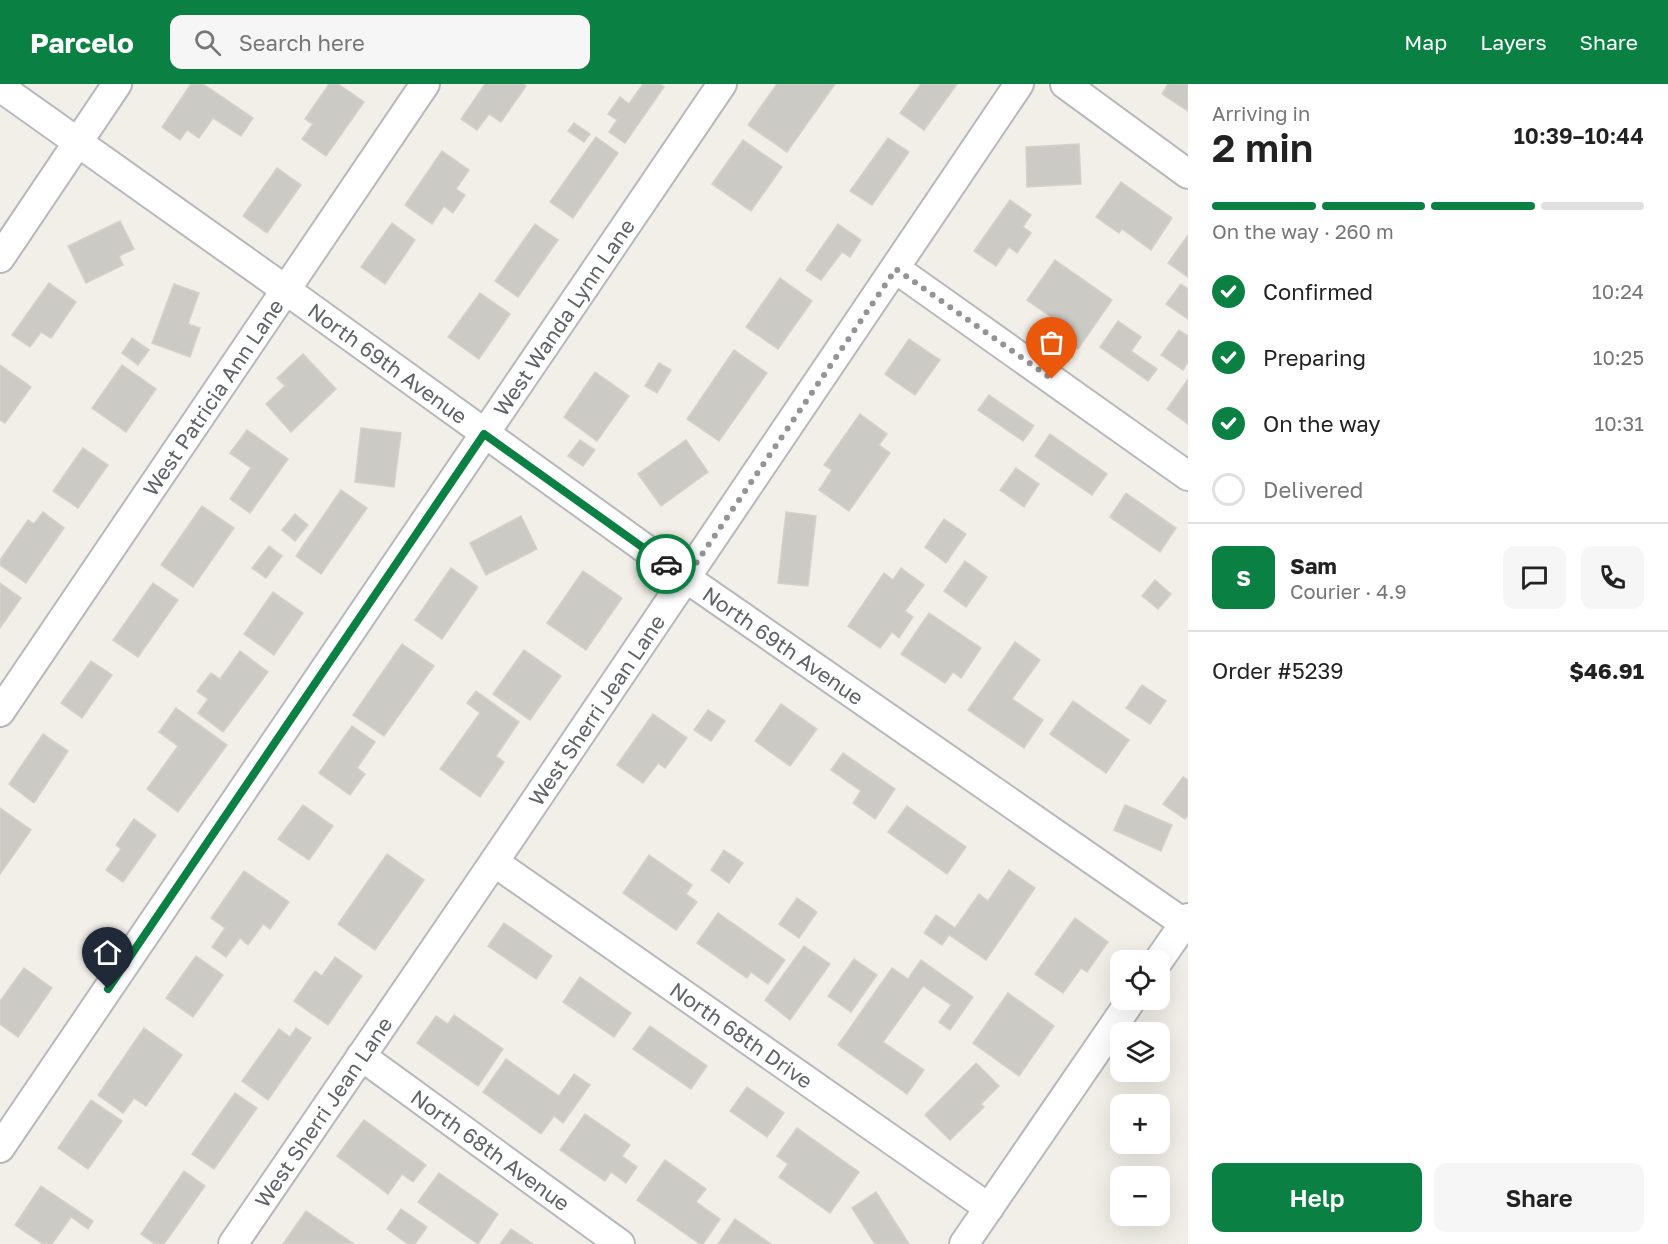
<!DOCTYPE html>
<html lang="en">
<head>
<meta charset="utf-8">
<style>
	body { margin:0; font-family:"Golos Text",sans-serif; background:#f6f6f6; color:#222; height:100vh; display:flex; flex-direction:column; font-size:22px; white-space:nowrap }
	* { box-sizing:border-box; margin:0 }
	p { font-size:20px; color:#767676 }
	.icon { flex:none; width:33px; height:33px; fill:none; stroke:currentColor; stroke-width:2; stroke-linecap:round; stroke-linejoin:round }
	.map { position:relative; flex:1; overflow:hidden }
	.side { display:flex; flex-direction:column; background:#fff; width:480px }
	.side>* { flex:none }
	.tools { position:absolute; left:1110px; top:866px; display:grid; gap:12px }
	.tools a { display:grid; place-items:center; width:60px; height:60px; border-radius:12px; background:#fff; box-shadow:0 6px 24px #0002; font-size:30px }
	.pin { position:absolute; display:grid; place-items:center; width:51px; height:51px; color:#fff; margin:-62px -26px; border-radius:50% 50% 50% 0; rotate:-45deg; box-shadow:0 0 6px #0007 }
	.pin .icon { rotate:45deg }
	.courier { position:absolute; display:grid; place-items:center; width:60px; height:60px; margin:-30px; border:4px solid #0b8043; border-radius:50%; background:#fff; color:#222; box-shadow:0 2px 8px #0007 }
	.headline em { font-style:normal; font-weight:600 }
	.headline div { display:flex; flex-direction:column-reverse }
	.headline { display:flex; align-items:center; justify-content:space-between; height:102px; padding:0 24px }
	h1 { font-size:39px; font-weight:600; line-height:45px }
	.bar { display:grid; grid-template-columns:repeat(4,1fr); gap:9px 6px; align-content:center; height:72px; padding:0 24px }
	.bar i { height:8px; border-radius:4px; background:#e0e0e0 }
	.bar .on { background:#0b8043 }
	.bar p { grid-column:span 4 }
	.line { display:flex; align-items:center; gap:15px; padding:0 24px; border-top:2px solid #e0e0e0 }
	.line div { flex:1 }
	.round { display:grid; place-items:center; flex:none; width:63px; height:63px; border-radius:12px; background:#f6f6f6 }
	ol { padding:0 24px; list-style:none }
	li { display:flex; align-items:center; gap:18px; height:66px }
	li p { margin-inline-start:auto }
	li .icon { padding:6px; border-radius:50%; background:#0b8043; color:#fff; stroke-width:4 }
	li:last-child { color:#767676 }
	li i { width:33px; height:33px; border:3px solid #e0e0e0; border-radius:50% }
	.action { display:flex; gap:12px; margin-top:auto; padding:12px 24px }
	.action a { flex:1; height:69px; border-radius:12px; background:#0b8043; color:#fff; font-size:24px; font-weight:600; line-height:69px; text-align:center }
	.action a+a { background:#f6f6f6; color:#222 }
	header { display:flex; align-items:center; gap:36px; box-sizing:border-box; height:84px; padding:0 30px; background:#0b8043; color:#fff }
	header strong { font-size:28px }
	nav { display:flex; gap:33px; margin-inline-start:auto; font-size:21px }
	.search { width:420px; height:54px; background:#f6f6f6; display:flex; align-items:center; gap:15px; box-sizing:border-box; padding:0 21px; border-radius:12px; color:#767676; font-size:22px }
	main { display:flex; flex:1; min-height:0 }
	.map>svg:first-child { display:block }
	.building { fill:#cccac5; stroke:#d6d1c6; stroke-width:1.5 }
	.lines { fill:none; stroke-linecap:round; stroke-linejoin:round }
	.minor-casing { stroke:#b5b8bc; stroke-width:32 }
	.minor { stroke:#fff; stroke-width:28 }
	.done { stroke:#929495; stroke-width:6; stroke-dasharray:0 10.8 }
	.route { stroke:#0b8043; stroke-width:8 }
	.labels { text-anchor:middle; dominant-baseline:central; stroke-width:6; stroke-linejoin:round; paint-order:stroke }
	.street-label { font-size:21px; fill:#5f6368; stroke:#fff }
</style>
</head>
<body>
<header>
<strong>Parcelo</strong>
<div class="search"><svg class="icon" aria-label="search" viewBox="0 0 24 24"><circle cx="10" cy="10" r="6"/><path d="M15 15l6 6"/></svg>Search here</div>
<nav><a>Map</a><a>Layers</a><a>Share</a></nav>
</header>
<main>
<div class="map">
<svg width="1188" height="1160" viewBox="0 0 1188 1160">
	<rect width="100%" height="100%" fill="#f1efe8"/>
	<!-- building -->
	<g class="building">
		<polygon points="191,0 203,0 253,34 241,52 213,34 199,54 187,46 180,56 162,43"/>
		<polygon points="329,0 338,0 364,18 326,72 302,55 313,40 305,35"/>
		<polygon points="485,0 523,0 526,2 501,38 489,30 477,46 461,35"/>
		<polygon points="643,0 660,0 664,3 625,59 609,48 617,36 608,30 620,13 629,20"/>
		<polygon points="777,0 835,0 787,68 748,41"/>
		<polygon points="921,0 957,0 924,46 900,29"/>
		<polygon points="1168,0 1188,0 1188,27 1162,10"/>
		<polygon points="574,39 590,50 584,58 568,47"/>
		<polygon points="596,53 618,69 573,134 550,118"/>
		<polygon points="888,54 909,68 872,121 850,107"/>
		<polygon points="743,56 782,83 751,127 712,100"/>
		<polygon points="1079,60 1081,100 1027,103 1026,63"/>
		<polygon points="442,67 469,86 456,105 465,111 453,129 444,122 432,140 405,121"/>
		<polygon points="277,84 301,101 267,149 243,132"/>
		<polygon points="1121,98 1172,134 1151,166 1122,145 1119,149 1096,133"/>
		<polygon points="1010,116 1031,131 1023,143 1031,149 1017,169 1009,163 996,182 974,167"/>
		<polygon points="120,137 134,165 119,172 123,181 86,199 68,162"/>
		<polygon points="392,139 415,156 385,200 361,183"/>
		<polygon points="535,140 558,156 518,213 495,197"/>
		<polygon points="838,140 861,156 850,173 842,168 821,196 806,186"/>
		<polygon points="1188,151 1188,193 1168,179"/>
		<polygon points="1055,176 1112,216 1078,265 1062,254 1068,245 1027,216"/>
		<polygon points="780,194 812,217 778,265 746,243"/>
		<polygon points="49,199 76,218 51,254 41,248 30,263 12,251"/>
		<polygon points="174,200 199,209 188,240 200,244 190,273 152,259"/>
		<polygon points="1181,200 1188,205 1188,235 1166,220"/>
		<polygon points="480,209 510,230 479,275 448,253"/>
		<polygon points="1118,237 1141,253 1131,267 1157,285 1148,297 1100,263"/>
		<polygon points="1179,246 1188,252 1188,278 1183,286 1161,271"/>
		<polygon points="132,254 149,266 138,281 122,269"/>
		<polygon points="909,255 940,276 915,311 885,290"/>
		<polygon points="734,266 767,289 719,357 687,335"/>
		<polygon points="303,270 336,305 291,348 266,320 285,302 277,294"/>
		<polygon points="659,279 671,286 657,309 645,302"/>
		<polygon points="0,281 31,303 5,339 0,336"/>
		<polygon points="122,281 156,305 126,348 92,324"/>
		<polygon points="595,288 629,312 597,357 564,333"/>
		<polygon points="1188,295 1188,340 1167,325"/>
		<polygon points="989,311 1034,342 1023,357 978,326"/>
		<polygon points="860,330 887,350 879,361 890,369 849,427 819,406 832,386 824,381"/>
		<polygon points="361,344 401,349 394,403 355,398"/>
		<polygon points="247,346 288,375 250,429 230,415 251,384 230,369"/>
		<polygon points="1050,350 1107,390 1092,411 1035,372"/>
		<polygon points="580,356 595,366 583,382 568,372"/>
		<polygon points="686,356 708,388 661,422 638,390"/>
		<polygon points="83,364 108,381 78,424 53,407"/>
		<polygon points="1016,384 1039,400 1024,423 1000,406"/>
		<polygon points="341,406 367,424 321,490 296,472"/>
		<polygon points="1126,409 1176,444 1160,468 1110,433"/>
		<polygon points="202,422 234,444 193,503 161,481"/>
		<polygon points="43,428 64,444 26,499 0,481 0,476 28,436 34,440"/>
		<polygon points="786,428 816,432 808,502 778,499"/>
		<polygon points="295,430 308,441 295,457 282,446"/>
		<polygon points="521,432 537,465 486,491 470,459"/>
		<polygon points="944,435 966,450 946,479 925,463"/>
		<polygon points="269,462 282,472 266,494 252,484"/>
		<polygon points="965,477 987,493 966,523 944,507"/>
		<polygon points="451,484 478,503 442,555 415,536"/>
		<polygon points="901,484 924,501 905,527 913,533 899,554 892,548 880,564 848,542 884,489 893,496"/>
		<polygon points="583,487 622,514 586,566 547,539"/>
		<polygon points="1155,496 1171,510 1158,525 1142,512"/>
		<polygon points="0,499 21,514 0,544"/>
		<polygon points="153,499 178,516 138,573 113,556"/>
		<polygon points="273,508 303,529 274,571 244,550"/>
		<polygon points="929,529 981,564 961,594 953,588 945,599 901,570"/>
		<polygon points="1015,558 1040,576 1012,615 1043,636 1024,664 968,626"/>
		<polygon points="402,560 434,582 384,652 353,631"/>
		<polygon points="524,566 561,592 530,636 493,610"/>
		<polygon points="240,567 268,588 223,648 198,629 208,615 197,607 211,589 220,595"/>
		<polygon points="91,577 112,591 82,634 61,619"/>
		<polygon points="1142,601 1166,617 1150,640 1126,624"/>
		<polygon points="476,607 519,638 496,672 504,678 480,713 440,685 480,629 467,619"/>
		<polygon points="1073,617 1129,656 1106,689 1050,650"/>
		<polygon points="781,620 817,645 790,682 755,657"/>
		<polygon points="176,624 227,661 178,728 147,705 178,662 159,648"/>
		<polygon points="708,626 725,637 711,657 694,646"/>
		<polygon points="653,630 687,654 665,684 658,679 643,699 617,681"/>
		<polygon points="352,642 375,658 357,684 365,690 350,711 319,689"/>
		<polygon points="43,650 68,667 34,719 9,700"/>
		<polygon points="843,669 895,705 875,735 853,719 861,707 831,686"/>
		<polygon points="1183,693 1188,696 1188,731 1185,735 1163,720"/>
		<polygon points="303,721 333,742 309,776 278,755"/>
		<polygon points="1125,721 1172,741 1161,767 1114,746"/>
		<polygon points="907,722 966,763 947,790 888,748"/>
		<polygon points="0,724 31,746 0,790"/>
		<polygon points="134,735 156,751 123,798 106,786 121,765 116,761"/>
		<polygon points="724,766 743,779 729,799 711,786"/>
		<polygon points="387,770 424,796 375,866 338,840"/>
		<polygon points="649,771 692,801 686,810 697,818 676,846 623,809"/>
		<polygon points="1009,786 1035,804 986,876 949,851 942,861 924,849 936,831 955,844 979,810 988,817"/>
		<polygon points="244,787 289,818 270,845 263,840 248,861 240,854 226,873 212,863 225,844 211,834"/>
		<polygon points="797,814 817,828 799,854 779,840"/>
		<polygon points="718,829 785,876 768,900 751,888 747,894 697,859"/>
		<polygon points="1075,834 1108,858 1087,888 1081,884 1063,909 1035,890"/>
		<polygon points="504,839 552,872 536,895 488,862"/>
		<polygon points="804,862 830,880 790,936 765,916"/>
		<polygon points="196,872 223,891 193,933 166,914"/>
		<polygon points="335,873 362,892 328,941 294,917 315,887 322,892"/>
		<polygon points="854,875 877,891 851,928 828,912"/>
		<polygon points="921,876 973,913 950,946 939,938 951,921 923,902 883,958 924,986 907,1010 838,961 892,884 908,895"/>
		<polygon points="24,884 52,904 18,953 0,940 0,917"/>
		<polygon points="580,893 631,929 614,953 563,918"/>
		<polygon points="1008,909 1054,942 1019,992 973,959"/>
		<polygon points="454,931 503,965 478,1002 417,959 436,932 448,940"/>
		<polygon points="650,942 707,982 691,1005 633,965"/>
		<polygon points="144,944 182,971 146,1022 134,1014 123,1029 98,1011"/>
		<polygon points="296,944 311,954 268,1016 242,997 279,945 290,953"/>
		<polygon points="506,975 559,1012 574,990 590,1001 563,1039 554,1032 541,1050 483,1008"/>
		<polygon points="976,979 999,1002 981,1020 984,1023 950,1056 925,1031"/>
		<polygon points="747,1003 784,1029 767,1053 730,1027"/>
		<polygon points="235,1009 257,1024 214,1085 192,1070"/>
		<polygon points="91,1016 122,1037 88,1085 58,1064"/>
		<polygon points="585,1030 630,1061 622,1072 637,1083 626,1099 611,1088 605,1097 560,1066"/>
		<polygon points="364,1036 426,1081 413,1098 402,1090 388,1110 337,1072"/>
		<polygon points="797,1044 859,1088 830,1129 779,1093 788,1080 777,1072"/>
		<polygon points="665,1076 706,1105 696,1118 720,1135 703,1160 700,1160 637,1116"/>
		<polygon points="184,1087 205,1102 164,1160 155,1160 141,1150"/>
		<polygon points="439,1089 498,1130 478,1160 418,1118"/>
		<polygon points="41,1102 93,1137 88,1145 71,1133 52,1160 43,1160 15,1141"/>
		<polygon points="876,1108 909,1160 875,1160 852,1124"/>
		<polygon points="401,1125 427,1143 415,1160 408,1160 387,1145"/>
		<polygon points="306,1127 354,1160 283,1160"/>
		<polygon points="735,1135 771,1160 718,1160"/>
		<polygon points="511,1145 533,1160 500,1160"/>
	</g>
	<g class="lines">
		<defs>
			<g id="minor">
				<polyline points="1065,0 1188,90"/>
				<path id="s1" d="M0,3L286,206L686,494L1188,842"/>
				<polyline points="0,174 117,0"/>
				<polyline points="896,185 1188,392"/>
				<path id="s2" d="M0,628L425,0"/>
				<path id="s3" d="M494,778L989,1124"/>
				<polyline points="1159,876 1188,834"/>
				<path id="s4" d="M361,972L620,1160"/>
				<path id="s5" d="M0,1064L722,0"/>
				<path id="s6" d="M233,1160L494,778L1019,0"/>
				<polyline points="964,1160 1132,915"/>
			</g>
		</defs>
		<!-- minor casing -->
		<use href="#minor" class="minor-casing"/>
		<!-- minor -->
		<use href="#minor" class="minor"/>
	</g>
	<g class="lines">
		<!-- done -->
		<polyline class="done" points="666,480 686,494 896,185 1052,295"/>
		<!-- route -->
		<polyline class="route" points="108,905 484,350 666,480"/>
	</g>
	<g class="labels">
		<!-- street labels -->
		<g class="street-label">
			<text stroke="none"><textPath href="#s5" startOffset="1004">West Wanda Lynn Lane</textPath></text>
			<text stroke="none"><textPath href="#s1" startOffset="476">North 69th Avenue</textPath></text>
			<text stroke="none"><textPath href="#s2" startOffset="380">West Patricia Ann Lane</textPath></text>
			<text stroke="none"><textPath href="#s1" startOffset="962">North 69th Avenue</textPath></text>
			<text stroke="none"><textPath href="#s6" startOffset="646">West Sherri Jean Lane</textPath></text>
			<text stroke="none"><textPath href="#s3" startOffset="302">North 68th Drive</textPath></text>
			<text stroke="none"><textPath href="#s6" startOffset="160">West Sherri Jean Lane</textPath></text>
			<text stroke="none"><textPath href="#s4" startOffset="160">North 68th Avenue</textPath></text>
		</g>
	</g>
</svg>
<div class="tools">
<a><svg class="icon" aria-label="locate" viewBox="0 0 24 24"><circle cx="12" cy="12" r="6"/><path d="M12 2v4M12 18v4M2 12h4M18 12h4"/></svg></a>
<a><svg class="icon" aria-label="layers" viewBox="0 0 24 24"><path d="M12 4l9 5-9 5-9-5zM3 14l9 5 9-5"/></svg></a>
<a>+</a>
<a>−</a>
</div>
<div class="pin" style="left:1052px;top:295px;background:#ea580c"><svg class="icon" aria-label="bag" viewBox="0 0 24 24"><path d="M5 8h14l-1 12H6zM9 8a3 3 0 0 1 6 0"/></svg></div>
<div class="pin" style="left:108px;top:905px;background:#1f2937"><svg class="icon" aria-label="home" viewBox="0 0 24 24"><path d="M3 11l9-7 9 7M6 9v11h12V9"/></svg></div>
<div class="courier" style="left:666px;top:480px"><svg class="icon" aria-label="car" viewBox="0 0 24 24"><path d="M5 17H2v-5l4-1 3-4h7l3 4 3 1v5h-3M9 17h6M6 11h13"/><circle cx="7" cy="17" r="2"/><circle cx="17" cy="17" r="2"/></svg></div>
</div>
<section class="side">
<div class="headline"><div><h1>2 min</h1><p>Arriving in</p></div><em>10:39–10:44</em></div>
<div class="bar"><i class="on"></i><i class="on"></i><i class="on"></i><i></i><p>On the way · 260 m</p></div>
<ol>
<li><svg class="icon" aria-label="check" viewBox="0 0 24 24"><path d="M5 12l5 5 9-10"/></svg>Confirmed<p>10:24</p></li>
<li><svg class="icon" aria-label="check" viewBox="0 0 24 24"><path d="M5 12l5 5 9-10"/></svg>Preparing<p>10:25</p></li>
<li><svg class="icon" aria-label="check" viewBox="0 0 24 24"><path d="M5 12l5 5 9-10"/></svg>On the way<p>10:31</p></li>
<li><i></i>Delivered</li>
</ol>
<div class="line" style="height:108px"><b class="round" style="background:#0b8043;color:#fff">S</b><div><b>Sam</b><p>Courier · 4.9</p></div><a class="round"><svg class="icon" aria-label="chat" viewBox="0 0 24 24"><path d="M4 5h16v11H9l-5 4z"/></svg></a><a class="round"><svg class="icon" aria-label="phone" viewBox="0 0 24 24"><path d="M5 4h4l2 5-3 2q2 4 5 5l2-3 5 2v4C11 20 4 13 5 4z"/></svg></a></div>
<div class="line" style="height:78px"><div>Order #5239</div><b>$46.91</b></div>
<div class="action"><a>Help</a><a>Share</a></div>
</section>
</main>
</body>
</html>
